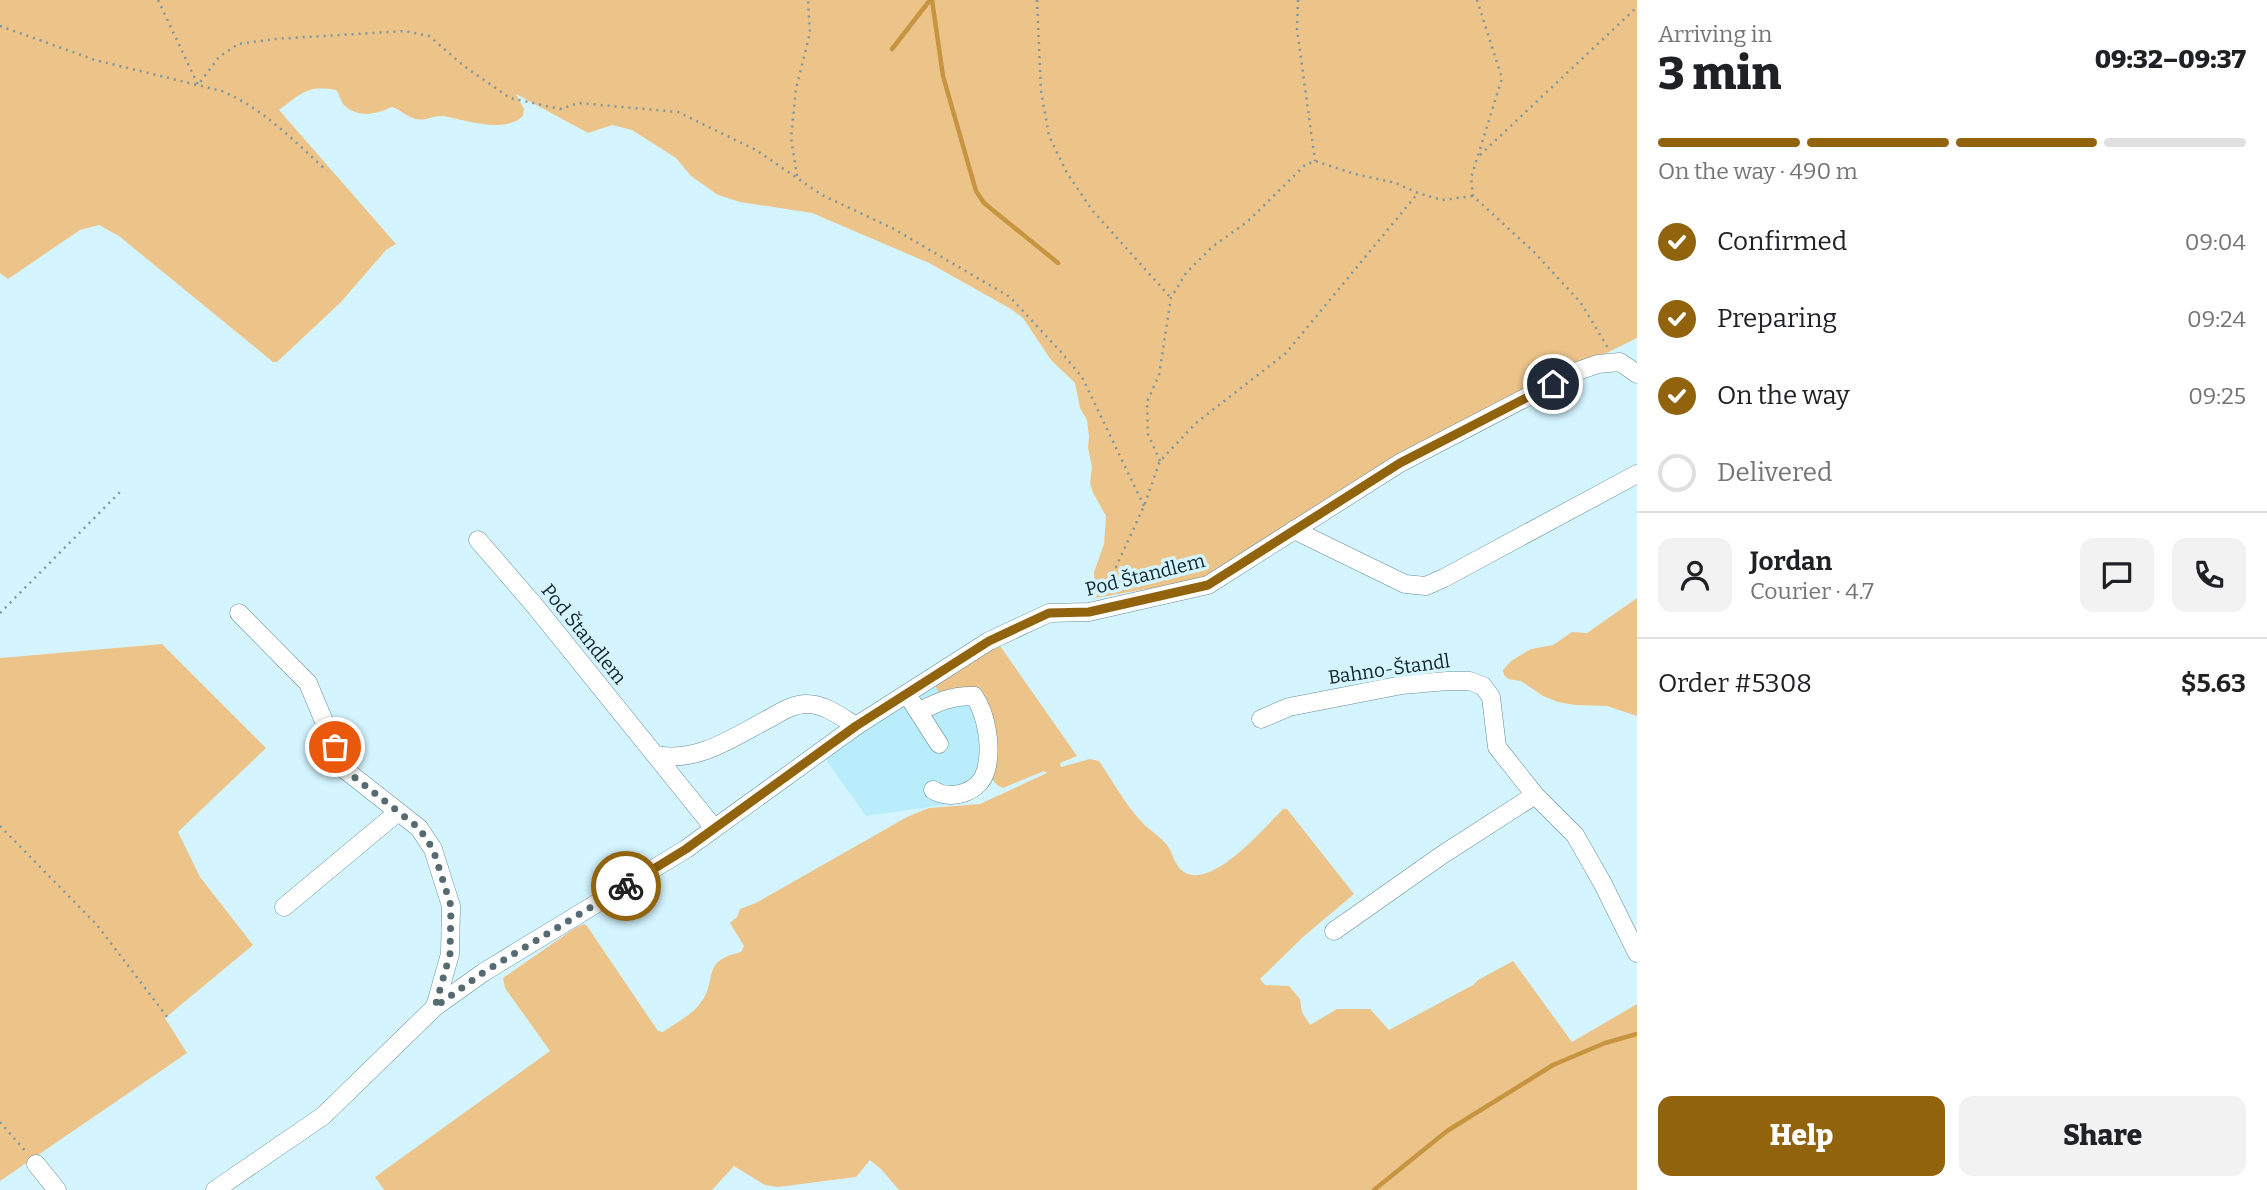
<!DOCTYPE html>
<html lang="en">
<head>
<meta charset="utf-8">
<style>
	body { margin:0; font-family:Bitter,serif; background:#f2f2f2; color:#202124; height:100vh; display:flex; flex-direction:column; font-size:26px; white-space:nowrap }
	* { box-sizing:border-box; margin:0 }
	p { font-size:23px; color:#757577 }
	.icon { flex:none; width:38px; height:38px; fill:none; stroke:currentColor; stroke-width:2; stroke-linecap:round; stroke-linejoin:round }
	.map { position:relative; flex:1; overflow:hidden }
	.details { display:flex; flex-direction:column; background:#fff; width:630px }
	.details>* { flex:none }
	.pin { position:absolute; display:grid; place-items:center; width:60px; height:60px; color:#fff; margin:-30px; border:4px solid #fff; border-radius:50%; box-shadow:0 2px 7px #0007 }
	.courier { position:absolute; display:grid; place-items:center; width:70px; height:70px; margin:-35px; border:5px solid #90630c; border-radius:50%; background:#fff; color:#222; box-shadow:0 2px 9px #0007 }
	.headline em { font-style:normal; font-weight:800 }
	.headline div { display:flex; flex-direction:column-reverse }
	.headline { display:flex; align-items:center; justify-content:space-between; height:119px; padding:0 21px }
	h1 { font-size:46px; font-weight:800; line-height:52px }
	.bar { display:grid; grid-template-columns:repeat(4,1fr); gap:10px 7px; align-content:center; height:84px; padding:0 21px }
	.bar i { height:9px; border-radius:5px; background:#e0e0e0 }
	.bar .selected { background:#90630c }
	.bar p { grid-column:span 4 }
	.line { display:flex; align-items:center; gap:18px; padding:0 21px; border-top:2px solid #e0e0e0 }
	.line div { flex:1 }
	.round { display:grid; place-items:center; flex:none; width:74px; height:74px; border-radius:14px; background:#f2f2f2 }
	ol { padding:0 21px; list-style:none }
	li { display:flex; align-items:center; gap:21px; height:77px }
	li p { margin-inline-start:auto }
	li .icon { padding:7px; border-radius:50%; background:#90630c; color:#fff; stroke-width:4 }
	li:last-child { color:#757577 }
	li i { width:38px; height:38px; border:4px solid #e0e0e0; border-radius:50% }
	.primary-button { display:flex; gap:14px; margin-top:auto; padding:14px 21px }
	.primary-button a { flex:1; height:80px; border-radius:14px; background:#90630c; color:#fff; font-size:28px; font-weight:800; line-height:80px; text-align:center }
	.primary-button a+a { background:#f2f2f2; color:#202124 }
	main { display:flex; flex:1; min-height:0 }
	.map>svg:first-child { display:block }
	.built { fill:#b9edfb }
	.green { fill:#ecc48a }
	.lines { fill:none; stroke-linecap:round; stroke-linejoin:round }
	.stream { stroke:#c79440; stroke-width:4.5 }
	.minor-casing { stroke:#668d97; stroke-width:19 }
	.path { stroke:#7e979f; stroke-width:2.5; stroke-dasharray:2 5; stroke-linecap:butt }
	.minor { stroke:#fff; stroke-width:18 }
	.done { stroke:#556b71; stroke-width:7; stroke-dasharray:0 12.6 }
	.route { stroke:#90630c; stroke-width:9 }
	.labels { text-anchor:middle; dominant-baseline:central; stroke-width:7; stroke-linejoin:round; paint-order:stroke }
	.street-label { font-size:19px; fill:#112125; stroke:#d4f5ff }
</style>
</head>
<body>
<main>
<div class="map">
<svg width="1637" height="1190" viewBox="0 0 1637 1190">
	<rect width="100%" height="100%" fill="#d4f5ff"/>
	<!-- built -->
	<polygon class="built" points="935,685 984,696 990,706 995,731 993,780 990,786 979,795 957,803 866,816 824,757"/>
	<!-- green -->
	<g class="green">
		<path d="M0,0H1637V338L1416,447L1216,577L1095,598L1094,572L1104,544L1106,516L1093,493L1090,483L1092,467L1088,448L1089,437L1087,420L1080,408L1075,383L1051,360L1023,318L1011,309L929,263L812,213L740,202L718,195L691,176L676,158L632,130L612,125L588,133L516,94L524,109L523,116C505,134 466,120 443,116C434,115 426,121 416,119C407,117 401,110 392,107C376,114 359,119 344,105C340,101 340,94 336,90C307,85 302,93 279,110L396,244L386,250L341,302L277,362H273L119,236L99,225L80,230L8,279L0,273Z"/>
		<polygon points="1637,598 1637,716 1607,706 1575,705 1558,702 1543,696 1521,681 1508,679 1504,675 1503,670 1511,661 1531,649 1553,645 1572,632 1587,633"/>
		<path d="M998,643L1077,756L1060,763L1061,767L1090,759L1099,761C1112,780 1124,802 1139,819C1147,829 1159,835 1167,845C1173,853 1174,865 1184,872C1212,890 1265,827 1283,809H1287L1354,894L1303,937L1260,979L1265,985L1289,986L1300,999L1302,1012L1310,1025L1337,1009H1370L1389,1030L1473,985L1478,980L1513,961L1572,1042L1637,1004V1190H899L881,1169L870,1160L856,1177L778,1187L765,1185L734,1166L712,1190H384L375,1177L550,1051L505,988L503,978L575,928L584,924L587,926L658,1031L663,1032C674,1024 690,1016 699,1005C720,980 698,962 741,952L744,946L730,923L737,917L740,909L756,903L907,817L929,808L980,804L1047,773L1044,771L1003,788L997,785L992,779C994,750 1000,721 984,696L940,695L935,685Z"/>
		<polygon points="162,644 266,748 178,832 200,877 253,945 165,1018 187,1053 0,1181 0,658"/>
	</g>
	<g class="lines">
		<!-- stream -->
		<g class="stream">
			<polyline points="932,0 943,76 976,191 984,203 1058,263"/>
			<polyline points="892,49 930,0"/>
			<polyline points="1374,1190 1447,1131 1553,1065 1605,1043 1637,1034"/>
		</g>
		<defs>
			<g id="minor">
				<polyline points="1294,530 1405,584 1426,586 1444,578 1637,474"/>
				<polyline points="478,540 535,606 714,828"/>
				<polyline points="239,613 308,683 344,769 419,828 433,849 451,906 450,954 435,1007"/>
				<polyline points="912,702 939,744"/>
				<path d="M919,712C937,702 953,695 974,696C987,715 992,748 986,770C980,793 951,801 933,790"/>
				<polyline points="1261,719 1289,707 1402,685 1447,681 1470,681 1483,686 1491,697 1497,747 1535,795 1575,835 1603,884 1637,953"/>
				<path d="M657,755C699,763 735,736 772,717C782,711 794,704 807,704C825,704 841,717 856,726"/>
				<polyline points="284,907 398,812"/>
				<polyline points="1334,931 1442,855 1535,795"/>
				<polyline points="36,1164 57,1190"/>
				<polyline points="215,1190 323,1116 435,1007 484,972 686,849 856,726 989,641 1049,613 1089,612 1208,585 1400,463 1575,372 1598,364 1620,362 1637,374"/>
			</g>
		</defs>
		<!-- minor casing -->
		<use href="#minor" class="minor-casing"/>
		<!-- path -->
		<g class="path">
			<polyline points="158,0 198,85 219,57 238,44 275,39 405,31 429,36 464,66 510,98 560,109 579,103 678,112 756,150 822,195 894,229 1010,297 1061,352 1082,377 1144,506"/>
			<polyline points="1037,0 1041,91 1049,136 1067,173 1092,210 1171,298"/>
			<polyline points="1298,0 1297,29 1315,161"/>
			<polyline points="1477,0 1502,78 1471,178 1473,196 1534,252 1581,303 1608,348"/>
			<path d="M0,26L95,60L222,91C264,109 294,141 327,171"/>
			<polyline points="1480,155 1637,7"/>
			<polyline points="797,176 791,138 796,89 810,33 808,0"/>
			<polyline points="1160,461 1148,434 1147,402 1159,375 1171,298 1186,273 1212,247 1247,222 1305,165 1315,161 1355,174 1396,183 1418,193 1442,200 1473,196"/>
			<polyline points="1102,592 1110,580 1144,506 1160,461 1196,423 1286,353 1418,193"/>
			<polyline points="0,613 121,491"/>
			<polyline points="0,826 97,925 168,1018"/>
			<polyline points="0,1122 27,1153"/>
		</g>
		<!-- minor -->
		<use href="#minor" class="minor"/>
	</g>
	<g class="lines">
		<!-- done -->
		<polyline class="done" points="335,747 344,769 419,828 433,849 451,906 450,954 435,1007 484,972 626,886"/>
		<!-- route -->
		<polyline class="route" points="626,886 686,849 856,726 989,641 1049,613 1089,612 1208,585 1400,463 1553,384"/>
	</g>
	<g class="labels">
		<!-- street labels -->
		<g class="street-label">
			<text transform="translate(1145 575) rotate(-14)">Pod Štandlem</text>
			<text transform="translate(584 634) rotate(51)">Pod Štandlem</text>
			<text transform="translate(1389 669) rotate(-8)">Bahno-Štandl</text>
		</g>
	</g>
</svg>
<div class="pin" style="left:335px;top:747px;background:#ea580c"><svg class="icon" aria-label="bag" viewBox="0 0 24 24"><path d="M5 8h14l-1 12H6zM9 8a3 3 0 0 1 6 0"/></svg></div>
<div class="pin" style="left:1553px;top:384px;background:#1f2937"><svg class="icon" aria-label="home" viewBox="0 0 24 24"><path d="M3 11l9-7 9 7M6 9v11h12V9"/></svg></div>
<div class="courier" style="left:626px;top:886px"><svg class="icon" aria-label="bike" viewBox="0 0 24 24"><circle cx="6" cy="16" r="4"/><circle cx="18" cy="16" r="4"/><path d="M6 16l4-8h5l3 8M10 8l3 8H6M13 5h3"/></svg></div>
</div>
<section class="details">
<div class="headline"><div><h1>3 min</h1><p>Arriving in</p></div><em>09:32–09:37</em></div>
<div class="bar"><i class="selected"></i><i class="selected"></i><i class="selected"></i><i></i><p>On the way · 490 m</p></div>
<ol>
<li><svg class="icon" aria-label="check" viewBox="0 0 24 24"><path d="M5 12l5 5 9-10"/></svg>Confirmed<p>09:04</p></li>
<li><svg class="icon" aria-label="check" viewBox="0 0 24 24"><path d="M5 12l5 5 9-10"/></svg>Preparing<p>09:24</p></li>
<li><svg class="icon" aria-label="check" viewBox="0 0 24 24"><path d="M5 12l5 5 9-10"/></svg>On the way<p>09:25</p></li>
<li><i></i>Delivered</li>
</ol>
<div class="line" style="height:126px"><a class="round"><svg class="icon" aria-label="person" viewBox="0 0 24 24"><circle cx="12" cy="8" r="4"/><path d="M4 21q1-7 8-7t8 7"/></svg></a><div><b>Jordan</b><p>Courier · 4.7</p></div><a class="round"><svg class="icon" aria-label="chat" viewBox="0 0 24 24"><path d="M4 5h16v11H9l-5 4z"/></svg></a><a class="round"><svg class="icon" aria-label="phone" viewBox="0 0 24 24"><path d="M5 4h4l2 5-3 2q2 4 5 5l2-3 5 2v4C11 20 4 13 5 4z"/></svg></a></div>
<div class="line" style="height:91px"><div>Order #5308</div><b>$5.63</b></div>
<div class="primary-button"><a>Help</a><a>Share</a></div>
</section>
</main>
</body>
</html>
